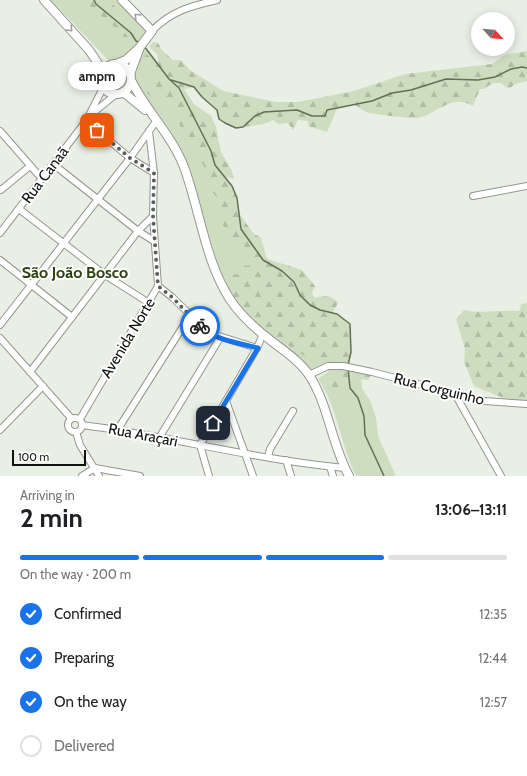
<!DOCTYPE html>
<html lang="en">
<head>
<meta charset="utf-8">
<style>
	body { margin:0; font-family:Cabin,sans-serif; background:#f6f6f6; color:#202124; height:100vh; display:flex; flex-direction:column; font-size:15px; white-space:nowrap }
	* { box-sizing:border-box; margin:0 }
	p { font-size:13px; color:#757577 }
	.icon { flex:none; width:22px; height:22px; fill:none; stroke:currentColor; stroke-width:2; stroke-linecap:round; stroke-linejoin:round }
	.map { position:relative; height:476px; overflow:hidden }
	.side { display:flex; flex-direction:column; background:#fff; flex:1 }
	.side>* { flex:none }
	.needle { width:26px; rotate:116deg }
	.fabs { position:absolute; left:471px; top:12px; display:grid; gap:8px }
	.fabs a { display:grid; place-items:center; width:44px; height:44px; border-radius:50%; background:#fff; box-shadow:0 2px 10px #0003; font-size:20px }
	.scale { position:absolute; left:12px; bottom:10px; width:74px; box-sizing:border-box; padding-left:4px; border:2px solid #10110f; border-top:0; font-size:11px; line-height:14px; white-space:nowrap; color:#10110f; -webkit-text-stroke:3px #fff; paint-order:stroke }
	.pin { position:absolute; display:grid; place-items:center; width:34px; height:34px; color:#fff; margin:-17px; border-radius:8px; box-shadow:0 2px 6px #0006 }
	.courier { position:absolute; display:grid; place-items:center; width:40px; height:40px; margin:-20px; border:3px solid #1a73e8; border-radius:50%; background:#fff; color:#222; box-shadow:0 1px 5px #0007 }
	.bubble { position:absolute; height:28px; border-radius:14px; background:#fff; box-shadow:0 2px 10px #0003; font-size:13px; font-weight:700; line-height:28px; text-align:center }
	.summary em { font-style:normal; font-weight:700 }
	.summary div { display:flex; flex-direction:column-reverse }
	.summary { display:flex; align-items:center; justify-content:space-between; height:68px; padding:0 20px }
	h1 { font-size:26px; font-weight:700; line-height:30px }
	.bar { display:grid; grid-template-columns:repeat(4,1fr); gap:6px 4px; align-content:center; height:48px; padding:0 20px }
	.bar i { height:5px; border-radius:3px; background:#e0e0e0 }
	.bar .active { background:#1a73e8 }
	.bar p { grid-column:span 4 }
	ol { padding:0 20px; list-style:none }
	li { display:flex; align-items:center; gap:12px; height:44px }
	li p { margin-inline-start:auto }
	li .icon { padding:4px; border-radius:50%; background:#1a73e8; color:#fff; stroke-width:4 }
	li:last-child { color:#757577 }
	li i { width:22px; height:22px; border:2px solid #e0e0e0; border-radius:50% }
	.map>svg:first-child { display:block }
	.green { fill:#ceddc0 }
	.forest { fill:url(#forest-firs) }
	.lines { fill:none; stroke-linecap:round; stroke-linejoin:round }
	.stream { stroke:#627053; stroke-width:1.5 }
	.minor-casing { stroke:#93978f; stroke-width:8 }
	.major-casing { stroke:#93978f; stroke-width:10 }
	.minor { stroke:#fff; stroke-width:6 }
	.major { stroke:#fff; stroke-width:8 }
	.oneway { stroke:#9fa09f }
	.done { stroke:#5c5f5a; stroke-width:4; stroke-dasharray:0 7.2 }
	.route { stroke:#1a73e8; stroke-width:5 }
	.labels { text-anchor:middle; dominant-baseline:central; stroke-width:4; stroke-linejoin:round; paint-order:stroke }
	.street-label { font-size:15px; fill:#10110f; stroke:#fff }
	.neighbourhood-label { font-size:16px; font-weight:bold; fill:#2c410e; stroke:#fff }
</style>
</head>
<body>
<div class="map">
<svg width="527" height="476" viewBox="0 0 527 476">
	<defs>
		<pattern id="forest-firs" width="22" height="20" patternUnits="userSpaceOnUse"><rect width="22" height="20" fill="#ceddc0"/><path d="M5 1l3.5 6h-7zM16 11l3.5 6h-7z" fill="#b0bda4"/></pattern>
	</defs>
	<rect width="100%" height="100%" fill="#eaefe6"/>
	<!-- green -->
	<g class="green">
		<polygon points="51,0 118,0 148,33 134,52 113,63 110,62"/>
		<path d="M143,45L160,65L215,165L232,186L237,198L241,229L263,260L320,310L337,314L350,324L351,336L348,366L360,368L362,389L370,400L376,417L378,436L396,476H356C340,445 338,408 318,379L335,367L311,372L280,344L221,274L188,167L172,134L158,114L137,91L134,75Z"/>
		<circle cx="116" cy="78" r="11"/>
	</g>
	<!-- forest -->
	<g class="forest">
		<path d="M83,0H108L121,12L122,16L111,18L126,34L133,46L127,45C121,28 97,14 83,0Z"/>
		<path d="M154,42L158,43L162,50L173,60H181L190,70L223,91L276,102H298L354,91L405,74L492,64L505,55L527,51V81L515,84L509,89L501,83H493L484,89H480L473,106C451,93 439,113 418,118C412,119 372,114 366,112C362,110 358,107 355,105L338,107L327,132L308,126V121L298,120L293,130L288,123L278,124L273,120L264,124L236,128L225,123L219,119L217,110L214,106L202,97L194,87L184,89L194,104L211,116L216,127L221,152L231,169L234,179L226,177L237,198L239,213L253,233L261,238L267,259L302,270L315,286L312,293L315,298C324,296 331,294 338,303L332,313L337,314L350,324L351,352L348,367L372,374L368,380C356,380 357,375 350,388L336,389L330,385L327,361L310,360L288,345L280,344L252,320L233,299L221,272L228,269L235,275L241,272L242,265L249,266V259L246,247L235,244L230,239L221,221L219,200L210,189L204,166L190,148L174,112L161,89H156L160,97L154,99L140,87L141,81L145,79L153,82L151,68L143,60L144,52L159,65L157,54L150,48V45Z"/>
		<path d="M527,303V401L508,400L474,386L464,362L465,349L456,319L464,310C483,314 500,310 519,311L521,304Z"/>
	</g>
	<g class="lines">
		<!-- stream -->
		<g class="stream">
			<polyline points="94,0 96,4 131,33 136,41 140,43"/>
			<polyline points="144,46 169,79 179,88 211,151 215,165 232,186 237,198 241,229 263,260 282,271 294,282 300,295 310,305 320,310 337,314 350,324 351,352 348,365"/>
			<polyline points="171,80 194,87 202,97 217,110 219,119 225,123 236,128 243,127 255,116 264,112 297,110 312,116 325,116 327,110 372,101 392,93 411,90 446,79 478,80 495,77 511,69 522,67 527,68"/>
			<polyline points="348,368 350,388 358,398 364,416 365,435 384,476"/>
		</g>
		<defs>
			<g id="minor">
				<path d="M152,31C171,11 191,6 217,0"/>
				<polyline points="93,113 115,95"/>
				<polyline points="86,121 130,158 154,173"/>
				<polyline points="0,131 42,179"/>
				<polyline points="53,164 138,231 154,241"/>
				<polyline points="0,189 1,190 30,166"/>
				<polyline points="473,196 527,186"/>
				<polyline points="19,209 105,275 149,303"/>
				<polyline points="0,233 86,121 103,88"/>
				<polyline points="0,260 72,317"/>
				<polyline points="158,286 172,297 209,333 257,348"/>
				<polyline points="0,325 130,158 157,120"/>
				<polyline points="0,338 71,418"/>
				<polyline points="30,372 138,231 153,216"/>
				<polyline points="309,375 328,366 343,366 372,372 484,401 527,404"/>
				<polyline points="455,394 501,476"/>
				<polyline points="226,401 253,476"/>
				<circle cx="75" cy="425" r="7"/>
				<polyline points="80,419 158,286 153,216 154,173 149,131"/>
				<path d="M82,425C170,436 256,460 345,468"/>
				<polyline points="118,429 191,314"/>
				<polyline points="0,430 43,386"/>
				<polyline points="76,432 80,445 99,476"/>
				<polyline points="159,438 220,338"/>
				<polyline points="268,457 270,449 293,411"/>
				<polyline points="286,460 291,476"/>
				<polyline points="330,467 333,476"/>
				<polyline points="82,476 95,468 140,476"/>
				<polyline points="209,476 200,445 257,348 263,334"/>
			</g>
			<g id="major">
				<polyline points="44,0 89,50 103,71"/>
				<polyline points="122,0 152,31 140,47 130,74"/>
				<circle cx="116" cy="79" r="15"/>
				<polyline points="116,64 126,60 138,49"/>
				<path d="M131,80C146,111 172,135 184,167C200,210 205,262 231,301C242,317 258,331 274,343C287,353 302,363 311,378C329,408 332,445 349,476"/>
				<polyline points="123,92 145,110"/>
			</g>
		</defs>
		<!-- minor casing -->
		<use href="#minor" class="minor-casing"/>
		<!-- major casing -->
		<use href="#major" class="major-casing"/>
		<!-- minor -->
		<use href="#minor" class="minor"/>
		<!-- major -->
		<use href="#major" class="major"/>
	</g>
	<!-- one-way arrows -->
	<defs><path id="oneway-chevron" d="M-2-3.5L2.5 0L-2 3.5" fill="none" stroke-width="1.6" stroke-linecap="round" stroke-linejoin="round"/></defs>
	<g class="oneway">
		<use href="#oneway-chevron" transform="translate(137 16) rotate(-134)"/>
		<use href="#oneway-chevron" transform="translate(70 29) rotate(47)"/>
	</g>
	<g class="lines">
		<!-- done -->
		<polyline class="done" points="97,130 130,158 154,173 153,216 158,286 172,297 200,326"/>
		<!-- route -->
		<path class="route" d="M200,326C214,340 239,343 258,348L213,423"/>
	</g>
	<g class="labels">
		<!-- street labels -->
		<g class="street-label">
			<text transform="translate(45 175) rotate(-53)">Rua Canaã</text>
			<text transform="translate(128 338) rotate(-59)">Avenida Norte</text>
			<text transform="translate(439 389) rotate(14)">Rua Corguinho</text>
			<text transform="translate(143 435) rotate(11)">Rua Araçari</text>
		</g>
		<!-- neighbourhood labels -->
		<g class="neighbourhood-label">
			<text x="75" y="272">São João Bosco</text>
		</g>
	</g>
</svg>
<div class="fabs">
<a><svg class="needle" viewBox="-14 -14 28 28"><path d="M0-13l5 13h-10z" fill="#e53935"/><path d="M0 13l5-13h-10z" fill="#757577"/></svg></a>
</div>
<div class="scale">100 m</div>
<div class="pin" style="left:97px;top:130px;background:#ea580c"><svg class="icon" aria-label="bag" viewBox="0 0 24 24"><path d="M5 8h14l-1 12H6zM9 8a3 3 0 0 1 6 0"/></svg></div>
<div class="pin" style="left:213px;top:423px;background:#1f2937"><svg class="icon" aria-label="home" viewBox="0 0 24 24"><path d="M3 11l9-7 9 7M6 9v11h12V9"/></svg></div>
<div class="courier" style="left:200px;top:326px"><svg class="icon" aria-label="bike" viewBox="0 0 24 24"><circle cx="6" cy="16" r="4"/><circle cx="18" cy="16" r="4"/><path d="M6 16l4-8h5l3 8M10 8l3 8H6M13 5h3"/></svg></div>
<div class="bubble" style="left:68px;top:62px;width:58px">ampm</div>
</div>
<section class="side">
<div class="summary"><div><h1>2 min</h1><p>Arriving in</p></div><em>13:06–13:11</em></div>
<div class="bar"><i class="active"></i><i class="active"></i><i class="active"></i><i></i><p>On the way · 200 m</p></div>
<ol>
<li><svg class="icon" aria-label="check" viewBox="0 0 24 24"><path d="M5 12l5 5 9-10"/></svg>Confirmed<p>12:35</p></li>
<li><svg class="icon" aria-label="check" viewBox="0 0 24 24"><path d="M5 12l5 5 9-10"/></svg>Preparing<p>12:44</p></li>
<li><svg class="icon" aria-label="check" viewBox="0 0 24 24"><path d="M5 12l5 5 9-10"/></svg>On the way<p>12:57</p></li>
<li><i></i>Delivered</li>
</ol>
</section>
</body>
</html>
